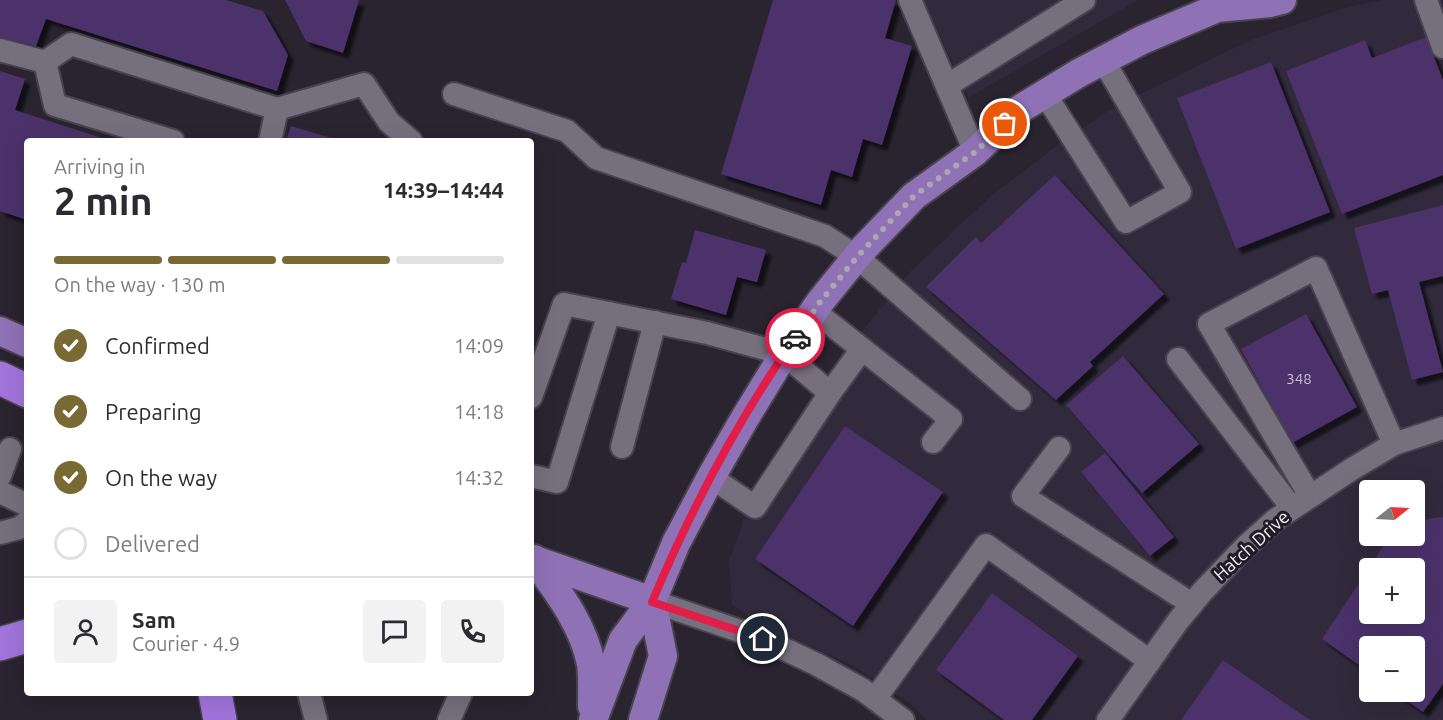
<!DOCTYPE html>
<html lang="en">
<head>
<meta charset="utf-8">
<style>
	body { margin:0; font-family:Ubuntu,sans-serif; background:#f2f2f3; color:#2b2b33; height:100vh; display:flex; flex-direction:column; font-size:22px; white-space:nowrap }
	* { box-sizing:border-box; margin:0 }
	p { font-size:20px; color:#7c7c81 }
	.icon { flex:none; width:33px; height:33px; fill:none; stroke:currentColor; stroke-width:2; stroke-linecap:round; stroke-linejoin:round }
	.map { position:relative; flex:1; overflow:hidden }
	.side { position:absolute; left:24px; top:138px; width:510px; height:558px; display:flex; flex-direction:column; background:#fff; border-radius:6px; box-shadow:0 6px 24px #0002 }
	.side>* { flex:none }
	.needle { width:39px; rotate:72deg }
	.controls { position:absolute; left:1359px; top:480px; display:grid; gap:12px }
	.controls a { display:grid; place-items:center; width:66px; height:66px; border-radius:6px; background:#fff; box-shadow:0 6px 24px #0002; font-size:30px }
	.pin { position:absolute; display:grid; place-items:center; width:51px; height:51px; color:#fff; margin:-26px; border:3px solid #fff; border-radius:50%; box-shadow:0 2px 6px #0007 }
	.courier { position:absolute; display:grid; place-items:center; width:60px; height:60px; margin:-30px; border:4px solid #e11d48; border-radius:50%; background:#fff; color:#222; box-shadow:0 2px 8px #0007 }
	.summary em { font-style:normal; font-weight:700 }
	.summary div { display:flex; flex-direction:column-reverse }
	.summary { display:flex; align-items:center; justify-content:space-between; height:102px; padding:0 30px }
	h1 { font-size:39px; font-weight:700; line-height:45px }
	.bar { display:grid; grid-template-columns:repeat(4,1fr); gap:9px 6px; align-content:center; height:72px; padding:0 30px }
	.bar i { height:8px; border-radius:4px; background:#e1e1e2 }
	.bar .active { background:#796933 }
	.bar p { grid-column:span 4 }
	.line { display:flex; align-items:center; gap:15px; padding:0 30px; border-top:2px solid #e1e1e2 }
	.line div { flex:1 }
	.round { display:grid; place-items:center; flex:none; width:63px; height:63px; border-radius:6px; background:#f2f2f3 }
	ol { padding:0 30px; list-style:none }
	li { display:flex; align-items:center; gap:18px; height:66px }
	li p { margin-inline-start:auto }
	li .icon { padding:6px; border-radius:50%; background:#796933; color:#fff; stroke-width:4 }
	li:last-child { color:#7c7c81 }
	li i { width:33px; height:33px; border:3px solid #e1e1e2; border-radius:50% }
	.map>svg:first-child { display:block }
	.built { fill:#312a3c; fill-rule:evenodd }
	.building { fill:#4b306b; fill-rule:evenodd; filter:url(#shadow) }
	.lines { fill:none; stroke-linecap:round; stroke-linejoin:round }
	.minor-casing { stroke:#48434e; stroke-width:26 }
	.major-casing { stroke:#48434e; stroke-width:32 }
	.highway-casing { stroke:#48434e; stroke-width:36 }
	.minor { stroke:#756f7e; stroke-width:22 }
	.major { stroke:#8f72b6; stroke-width:28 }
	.highway { stroke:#a174db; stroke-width:33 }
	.done { stroke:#aba7b1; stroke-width:6; stroke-dasharray:0 10.8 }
	.route { stroke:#e11d48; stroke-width:8 }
	.labels { text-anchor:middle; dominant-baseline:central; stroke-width:6; stroke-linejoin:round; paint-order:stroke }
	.number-label { font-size:15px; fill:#c8bed4 }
	.street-label { font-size:18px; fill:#f1eef7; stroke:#1f1b27 }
</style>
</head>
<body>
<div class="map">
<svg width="1443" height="720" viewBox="0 0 1443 720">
	<defs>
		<filter id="shadow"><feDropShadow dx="5.5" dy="5.5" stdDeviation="1.5" flood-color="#0009"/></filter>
	</defs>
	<rect width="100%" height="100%" fill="#292430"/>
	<!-- built -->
	<g class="built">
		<polygon points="923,0 1138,0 969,97"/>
		<path d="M1381,0H1443V720H927L912,705L855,667L754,620L732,605L729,561L744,518L783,443L831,370L911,271L991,196L1059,144L1108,111L1144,92L1251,40L1345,8ZM1370,490H1414V536H1370ZM1370,568H1414V614H1370ZM1370,646H1414V692H1370Z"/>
	</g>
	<!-- building -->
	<g class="building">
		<polygon points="0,0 226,0 263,11 288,55 277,91 46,19 36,46 0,37"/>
		<polygon points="285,0 359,0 343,53 306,41"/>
		<polygon points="773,0 896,0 885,38 912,46 882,145 863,139 852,177 831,170 821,205 721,174"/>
		<polygon points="1426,37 1443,80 1443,175 1342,214 1286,71 1365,40 1372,58"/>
		<polygon points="1271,62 1330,212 1236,249 1177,98"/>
		<polygon points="0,71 25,79 15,110 111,141 27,141 27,220 0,211"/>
		<polygon points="291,126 338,140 338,141 286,141"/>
		<polygon points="1055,175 1164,294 1090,362 1093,366 1056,400 926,287 976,237 981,243"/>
		<polygon points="1443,205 1443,276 1419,282 1443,372 1412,380 1388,290 1372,294 1354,228"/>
		<polygon points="695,230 766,250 757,282 737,277 726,315 671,299 682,262 686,263"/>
		<polygon points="1306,314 1357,407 1292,443 1241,349"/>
		<polygon points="1123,356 1199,444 1142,493 1066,405"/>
		<polygon points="845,426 943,492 853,626 755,559"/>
		<polygon points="1105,453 1174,537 1150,556 1081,472"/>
		<path d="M1443,517V684L1423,712L1394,692H1414V646H1370V673L1322,639L1390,536H1414V521ZM1370,568H1414V614H1370Z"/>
		<polygon points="992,593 1078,656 1032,720 1004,720 936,670"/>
		<polygon points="1223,660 1310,720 1181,720"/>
	</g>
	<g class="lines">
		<defs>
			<g id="minor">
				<polyline points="910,0 975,152"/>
				<polyline points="1426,0 1443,47"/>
				<polyline points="0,50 45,62"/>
				<polyline points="948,85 1084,0"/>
				<polyline points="454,94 567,131 596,158 825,236 857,257 1020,399"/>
				<polyline points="1045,94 1126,222 1180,192 1103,60"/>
				<polyline points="173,141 55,105 45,62 71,44 277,109 364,84 389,122 411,141"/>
				<polyline points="270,141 277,109"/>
				<polyline points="814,311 951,419 933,442"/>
				<polyline points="1178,359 1292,508"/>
				<polyline points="830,393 862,349"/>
				<polyline points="531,397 564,304 707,333 784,354 830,393 755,507 711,477"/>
				<polyline points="622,447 655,322"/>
				<polyline points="1059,448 1023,496 1192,604"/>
				<polyline points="0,476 10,449"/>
				<polyline points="531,476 557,482 609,313"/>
				<polyline points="0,492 27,505"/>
				<polyline points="1310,496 1209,324 1316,268 1394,444"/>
				<polyline points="0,533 19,528 27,522"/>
				<polyline points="652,601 763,639 816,664 863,690 903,720"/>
				<polyline points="309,693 316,720"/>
				<polyline points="875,699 986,545 1150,661"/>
				<polyline points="449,720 461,693"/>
				<polyline points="1108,720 1178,621 1202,592 1244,548 1275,520 1352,469 1394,444 1443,428"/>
			</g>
			<g id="major">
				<polyline points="0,331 27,343"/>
				<polyline points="532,559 652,601"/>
				<path d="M534,559C558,592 583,624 591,664C593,678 592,693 592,706"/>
				<polyline points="593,720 623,640 652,601 676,543 711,477 745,418 784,354 820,302 863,249 914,196 975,152 1020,109 1079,73 1142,40 1217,8 1270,3 1282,0"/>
				<polyline points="643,720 663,656 652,601"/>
			</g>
			<g id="highway">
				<polyline points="0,378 27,391"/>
				<polyline points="0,644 27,636"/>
				<polyline points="215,693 220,720"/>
			</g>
		</defs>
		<!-- minor casing -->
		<use href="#minor" class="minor-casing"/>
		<!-- major casing -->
		<use href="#major" class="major-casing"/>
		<!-- highway casing -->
		<use href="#highway" class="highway-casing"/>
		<!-- minor -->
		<use href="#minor" class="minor"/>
		<!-- major -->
		<use href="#major" class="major"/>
		<!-- highway -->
		<use href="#highway" class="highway"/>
	</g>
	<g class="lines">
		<!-- done -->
		<polyline class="done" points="795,338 820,302 857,257 914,196 975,152 1005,124"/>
		<!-- route -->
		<path class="route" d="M763,639L652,602C691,509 738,420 795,338"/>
	</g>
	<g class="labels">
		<!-- number labels -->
		<g class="number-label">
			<text x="1299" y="378">348</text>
		</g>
		<!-- street labels -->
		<g class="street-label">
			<text transform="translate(1251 545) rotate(-42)">Hatch Drive</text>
		</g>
	</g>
</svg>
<div class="controls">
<a><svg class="needle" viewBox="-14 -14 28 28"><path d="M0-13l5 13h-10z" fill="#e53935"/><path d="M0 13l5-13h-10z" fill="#7c7c81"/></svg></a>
<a>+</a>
<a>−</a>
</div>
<div class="pin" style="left:1005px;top:124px;background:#ea580c"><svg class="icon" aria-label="bag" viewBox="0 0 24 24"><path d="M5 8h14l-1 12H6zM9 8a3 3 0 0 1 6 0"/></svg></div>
<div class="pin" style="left:763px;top:639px;background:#1f2937"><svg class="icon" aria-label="home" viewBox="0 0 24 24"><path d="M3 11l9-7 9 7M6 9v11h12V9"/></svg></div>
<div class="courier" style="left:795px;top:338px"><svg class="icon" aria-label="car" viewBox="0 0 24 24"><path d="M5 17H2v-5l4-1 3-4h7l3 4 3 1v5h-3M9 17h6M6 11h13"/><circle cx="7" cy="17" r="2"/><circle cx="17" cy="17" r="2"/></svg></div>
<section class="side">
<div class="summary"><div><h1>2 min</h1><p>Arriving in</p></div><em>14:39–14:44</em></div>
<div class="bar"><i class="active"></i><i class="active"></i><i class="active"></i><i></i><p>On the way · 130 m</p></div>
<ol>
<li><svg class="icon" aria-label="check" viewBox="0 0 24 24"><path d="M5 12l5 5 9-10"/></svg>Confirmed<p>14:09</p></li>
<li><svg class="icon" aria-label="check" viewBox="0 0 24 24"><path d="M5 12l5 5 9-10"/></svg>Preparing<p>14:18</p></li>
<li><svg class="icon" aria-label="check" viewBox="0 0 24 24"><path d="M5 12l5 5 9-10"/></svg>On the way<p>14:32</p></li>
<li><i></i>Delivered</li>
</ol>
<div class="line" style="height:108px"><a class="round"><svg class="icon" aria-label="person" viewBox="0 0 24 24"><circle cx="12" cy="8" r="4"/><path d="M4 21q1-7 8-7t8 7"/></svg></a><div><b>Sam</b><p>Courier · 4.9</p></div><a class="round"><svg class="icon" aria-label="chat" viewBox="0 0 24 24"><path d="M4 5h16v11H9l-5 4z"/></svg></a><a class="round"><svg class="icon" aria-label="phone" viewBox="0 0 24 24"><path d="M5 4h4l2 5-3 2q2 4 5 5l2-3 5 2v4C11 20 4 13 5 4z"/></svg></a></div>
</section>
</div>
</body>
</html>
